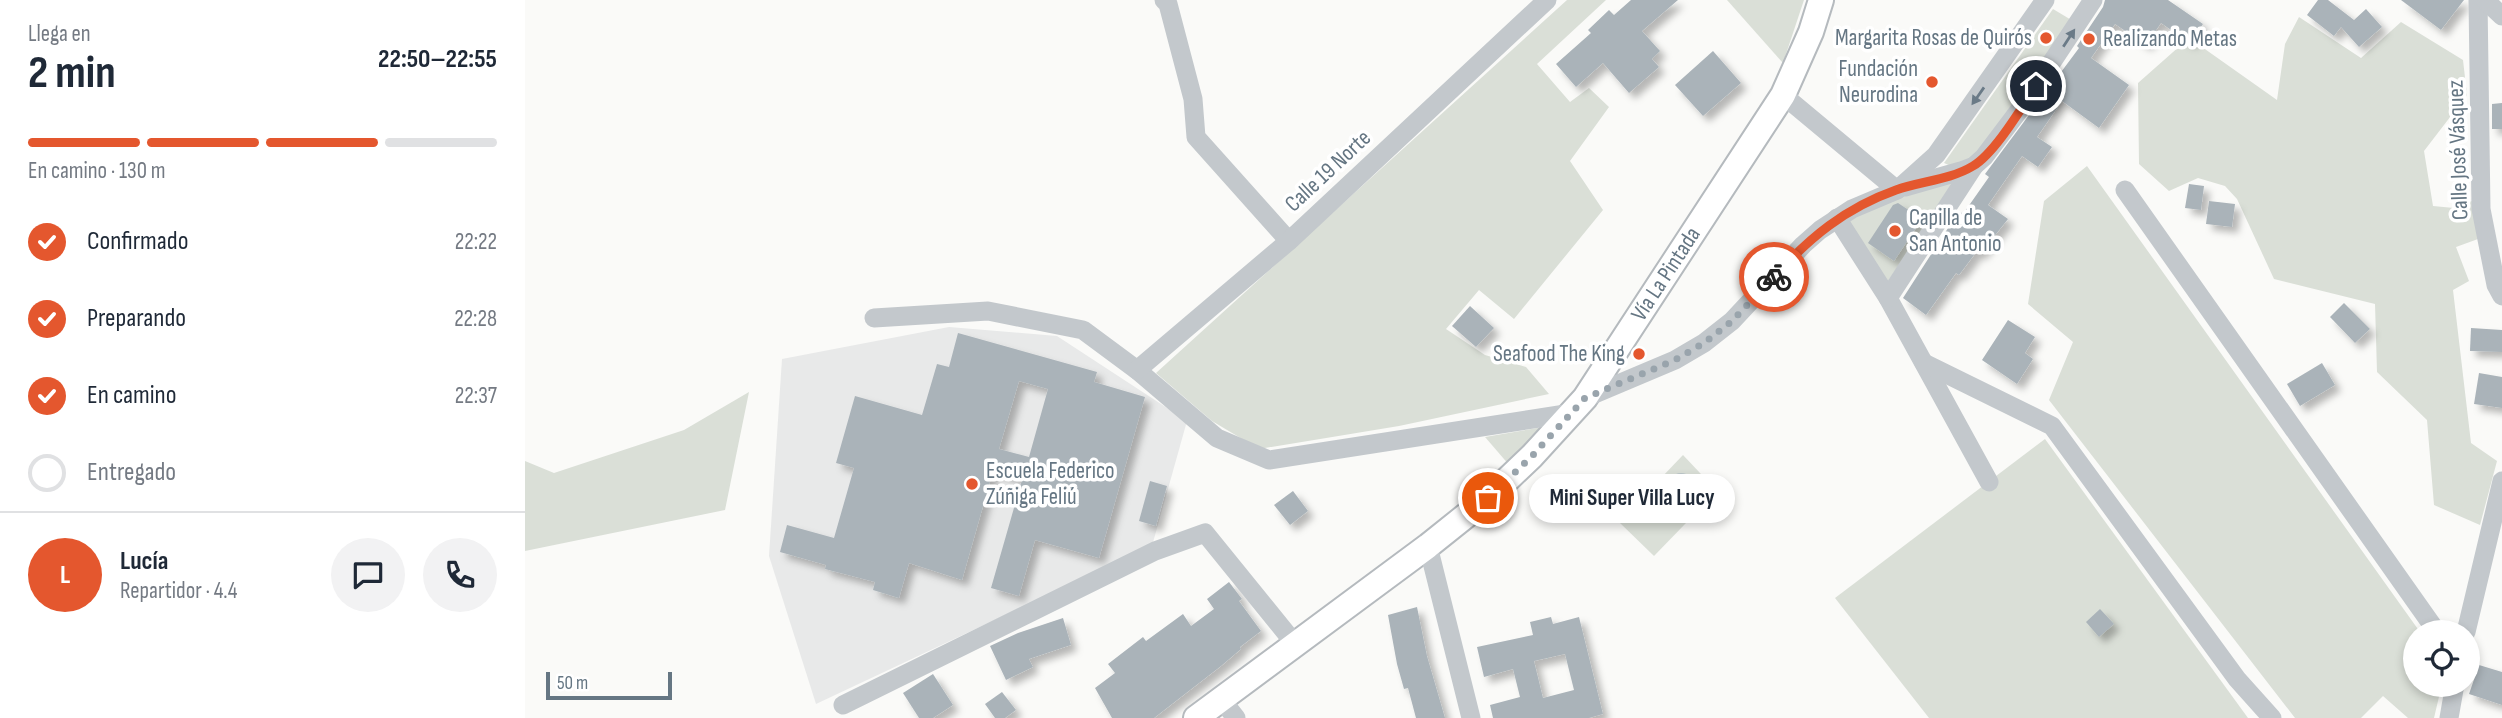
<!DOCTYPE html>
<html lang="es">
<head>
<meta charset="utf-8">
<style>
	body { margin:0; font-family:"Sofia Sans Condensed",sans-serif; background:#f2f2f3; color:#1f2937; height:100vh; display:flex; flex-direction:column; font-size:26px; white-space:nowrap }
	* { box-sizing:border-box; margin:0 }
	p { font-size:23px; color:#747a83 }
	.icon { flex:none; width:38px; height:38px; fill:none; stroke:currentColor; stroke-width:2; stroke-linecap:round; stroke-linejoin:round }
	.map { position:relative; flex:1; overflow:hidden }
	.panel { display:flex; flex-direction:column; background:#fff; width:525px }
	.panel>* { flex:none }
	.fabs { position:absolute; left:1878px; top:620px; display:grid; gap:14px }
	.fabs a { display:grid; place-items:center; width:77px; height:77px; border-radius:50%; background:#fff; box-shadow:0 4px 10px #0003; font-size:35px }
	.scale { position:absolute; left:21px; bottom:18px; width:126px; box-sizing:border-box; padding-left:7px; border:4px solid #657683; border-top:0; font-size:19px; line-height:24px; white-space:nowrap; color:#657683; -webkit-text-stroke:5px #fff; paint-order:stroke }
	.pin { position:absolute; display:grid; place-items:center; width:60px; height:60px; color:#fff; margin:-30px; border:4px solid #fff; border-radius:50%; box-shadow:0 2px 7px #0007 }
	.courier { position:absolute; display:grid; place-items:center; width:70px; height:70px; margin:-35px; border:5px solid #e4572e; border-radius:50%; background:#fff; color:#222; box-shadow:0 2px 9px #0007 }
	.bubble { position:absolute; height:49px; border-radius:24px; background:#fff; box-shadow:0 4px 10px #0003; font-size:23px; font-weight:700; line-height:49px; text-align:center }
	.headline em { font-style:normal; font-weight:700 }
	.headline div { display:flex; flex-direction:column-reverse }
	.headline { display:flex; align-items:center; justify-content:space-between; height:119px; padding:0 28px }
	h1 { font-size:46px; font-weight:700; line-height:52px }
	.bar { display:grid; grid-template-columns:repeat(4,1fr); gap:10px 7px; align-content:center; height:84px; padding:0 28px }
	.bar i { height:9px; border-radius:5px; background:#e0e1e3 }
	.bar .active { background:#e4572e }
	.bar p { grid-column:span 4 }
	.line { display:flex; align-items:center; gap:18px; padding:0 28px; border-top:2px solid #e0e1e3 }
	.line div { flex:1 }
	.round { display:grid; place-items:center; flex:none; width:74px; height:74px; border-radius:37px; background:#f2f2f3 }
	ol { padding:0 28px; list-style:none }
	li { display:flex; align-items:center; gap:21px; height:77px }
	li p { margin-inline-start:auto }
	li .icon { padding:7px; border-radius:50%; background:#e4572e; color:#fff; stroke-width:4 }
	li:last-child { color:#747a83 }
	li i { width:38px; height:38px; border:4px solid #e0e1e3; border-radius:50% }
	main { display:flex; flex:1; min-height:0 }
	.map>svg:first-child { display:block }
	.built { fill:#e8e9e9 }
	.green { fill:#dadfd7 }
	.water { fill:#bbc7cb }
	.building { fill:#aab3b9; fill-rule:evenodd; filter:url(#shadow) }
	.lines { fill:none; stroke-linecap:round; stroke-linejoin:round }
	.major-casing { stroke:#b5babe; stroke-width:28 }
	.minor { stroke:#c3c8cc; stroke-width:19 }
	.major { stroke:#fff; stroke-width:24 }
	.oneway { fill:#6a7a87 }
	.done { stroke:#99a4ac; stroke-width:7; stroke-dasharray:0 12.6 }
	.route { stroke:#e4572e; stroke-width:9 }
	.poi-dot { fill:#e4572e; stroke:#fff; stroke-width:2.5 }
	.labels { text-anchor:middle; dominant-baseline:central; stroke-width:7; stroke-linejoin:round; paint-order:stroke }
	.poi-label { font-size:23px; fill:#657683; stroke:#fff; text-anchor:end }
	.street-label { font-size:23px; fill:#657683; stroke:#fff }
</style>
</head>
<body>
<main>
<section class="panel">
<div class="headline"><div><h1>2 min</h1><p>Llega en</p></div><em>22:50–22:55</em></div>
<div class="bar"><i class="active"></i><i class="active"></i><i class="active"></i><i></i><p>En camino · 130 m</p></div>
<ol>
<li><svg class="icon" aria-label="check" viewBox="0 0 24 24"><path d="M5 12l5 5 9-10"/></svg>Confirmado<p>22:22</p></li>
<li><svg class="icon" aria-label="check" viewBox="0 0 24 24"><path d="M5 12l5 5 9-10"/></svg>Preparando<p>22:28</p></li>
<li><svg class="icon" aria-label="check" viewBox="0 0 24 24"><path d="M5 12l5 5 9-10"/></svg>En camino<p>22:37</p></li>
<li><i></i>Entregado</li>
</ol>
<div class="line" style="height:126px"><b class="round" style="background:#e4572e;color:#fff">L</b><div><b>Lucía</b><p>Repartidor · 4.4</p></div><a class="round"><svg class="icon" aria-label="chat" viewBox="0 0 24 24"><path d="M4 5h16v11H9l-5 4z"/></svg></a><a class="round"><svg class="icon" aria-label="phone" viewBox="0 0 24 24"><path d="M5 4h4l2 5-3 2q2 4 5 5l2-3 5 2v4C11 20 4 13 5 4z"/></svg></a></div>
</section>
<div class="map">
<svg width="1977" height="718" viewBox="0 0 1977 718">
	<defs>
		<filter id="shadow"><feDropShadow dx="6" dy="6" stdDeviation="3.5" flood-color="#0004"/></filter>
	</defs>
	<rect width="100%" height="100%" fill="#fafaf8"/>
	<!-- built -->
	<polygon class="built" points="424,327 532,336 662,421 627,546 291,704 244,556 257,359"/>
	<!-- green -->
	<g class="green">
		<polygon points="1042,0 1081,0 1012,64 1045,102 1064,88 1084,107 1045,161 1078,210 989,319 954,290 921,329 960,355 1001,367 1024,394 874,426 734,449 687,421 631,373"/>
		<polygon points="1202,0 1279,0 1258,63"/>
		<polygon points="1528,9 1548,21 1449,159 1431,168 1419,163"/>
		<polygon points="1774,17 1836,58 1876,22 1938,60 1942,95 1899,151 1908,206 1929,208 1947,201 1953,239 1931,247 1944,281 1928,290 1946,443 1972,461 1955,525 1909,505 1902,420 1852,372 1850,304 1749,279 1712,199 1700,186 1673,178 1644,191 1614,164 1613,83 1656,45 1677,47 1752,100 1760,44"/>
		<polygon points="1562,166 1895,632 1890,632 1890,684 1917,684 1909,718 1883,718 1858,696 1836,718 1770,718 1524,400 1548,342 1503,304 1519,201"/>
		<polygon points="1434,176 1359,287 1319,222 1373,193"/>
		<polygon points="224,392 200,510 0,551 0,461 29,473 159,430"/>
		<polygon points="1024,426 985,466 960,437"/>
		<polygon points="1520,439 1723,718 1404,718 1310,598"/>
		<polygon points="1158,455 1192,491 1129,556 1094,522"/>
	</g>
	<!-- water -->
	<circle class="water" cx="1156" cy="486" r="13"/>
	<!-- building -->
	<g class="building">
		<polygon points="1106,0 1153,0 1117,31 1135,51 1127,59 1134,67 1104,93 1078,63 1051,87 1031,64 1066,33 1063,30 1084,10 1089,15"/>
		<polygon points="1580,0 1643,0 1678,24 1665,43 1636,23 1621,45 1590,24 1566,58 1604,85 1574,128 1537,101 1512,137 1527,147 1513,167 1497,156 1463,205 1483,219 1455,254 1452,251 1434,275 1431,273 1401,315 1378,298 1434,211 1438,214 1464,177 1460,174 1463,170 1554,48 1552,46 1578,7"/>
		<polygon points="1793,0 1803,0 1829,20 1841,9 1857,27 1834,47 1816,27 1809,36 1782,15"/>
		<polygon points="1876,0 1939,0 1916,30"/>
		<polygon points="1188,51 1216,83 1178,116 1150,85"/>
		<polygon points="1977,103 1977,129 1967,129 1967,104"/>
		<polygon points="1664,184 1679,186 1676,210 1660,208"/>
		<polygon points="1684,201 1710,204 1707,227 1681,224"/>
		<polygon points="1373,203 1397,219 1369,261 1343,243 1368,205"/>
		<polygon points="1819,303 1845,329 1830,343 1805,317"/>
		<polygon points="945,306 969,328 951,347 927,326"/>
		<polygon points="1483,320 1510,337 1500,353 1508,359 1492,384 1457,360"/>
		<polygon points="1946,328 1977,330 1977,352 1945,351"/>
		<path d="M433,333L572,372L569,382L620,397L574,558L510,540L494,596L466,588L497,480L468,471L437,580L384,563L374,598L348,590L350,582L300,569L301,565L255,552L262,525L309,538L329,468L311,463L330,396L397,415L412,364L424,367ZM494,381L523,389L504,457L474,449Z"/>
		<polygon points="1797,363 1810,385 1775,406 1762,384"/>
		<polygon points="1954,373 1977,377 1977,408 1949,404"/>
		<polygon points="625,481 642,486 631,526 614,521"/>
		<polygon points="768,491 783,511 765,525 749,505"/>
		<polygon points="704,582 717,599 714,601 736,631 715,647 716,649 696,666 629,718 587,718 570,688 590,673 583,664 618,637 621,641 658,614 666,626 689,609 682,599"/>
		<polygon points="892,607 902,656 920,718 891,718 883,688 879,689 872,664 863,615"/>
		<polygon points="1575,609 1589,624 1574,637 1561,622"/>
		<path d="M1026,617L1028,624L1054,617L1078,714L1064,718H968L965,705L995,697L988,669L959,677L952,647L1008,635L1005,622ZM1040,654L1049,690L1018,698L1009,661Z"/>
		<polygon points="538,618 546,645 504,659 508,667 481,680 465,646 493,633"/>
		<polygon points="1954,665 1977,672 1977,705 1944,694"/>
		<polygon points="408,674 428,705 408,718 394,718 378,693"/>
		<polygon points="477,692 491,710 480,718 470,718 460,704"/>
	</g>
	<g class="lines">
		<defs>
			<g id="major">
				<path id="s1" d="M671,718L903,546L963,498L1007,456L1060,398L1258,95L1286,32L1296,0"/>
			</g>
		</defs>
		<!-- major casing -->
		<use href="#major" class="major-casing"/>
		<!-- minor -->
		<g class="minor">
			<polyline points="639,0 643,4 668,99 671,137 764,241"/>
			<polyline points="1953,0 1956,209 1971,285 1977,296"/>
			<polyline points="1960,0 1977,16"/>
			<polyline points="1258,95 1372,190"/>
			<polyline points="1380,187 1436,171 1449,166 1459,157 1499,104 1568,0"/>
			<polyline points="1600,190 1912,632"/>
			<polyline points="1312,218 1363,298 1464,482"/>
			<polyline points="1363,298 1449,166"/>
			<polyline points="349,318 463,311 558,330 612,370 692,438 744,460 1047,413"/>
			<polyline points="1399,363 1527,426 1712,679 1747,718"/>
			<polyline points="612,370 764,241 1022,0"/>
			<polyline points="1060,398 1150,360 1179,343 1207,321 1278,245 1295,230 1327,209 1372,190 1411,155 1520,0"/>
			<polyline points="903,546 946,718"/>
			<polyline points="1941,632 1977,481"/>
			<polyline points="696,699 711,718"/>
			<polyline points="318,705 630,551 680,533 770,644"/>
			<polyline points="1924,718 1930,684"/>
		</g>
		<!-- major -->
		<use href="#major" class="major"/>
	</g>
	<!-- one-way arrows -->
	<defs><path id="oneway-solid" d="M-6-.8H1V-3.2L6.5 0L1 3.2V.8H-6Z" transform="scale(1.75)"/></defs>
	<g class="oneway">
		<use href="#oneway-solid" transform="translate(1544 38) rotate(-57)"/>
		<use href="#oneway-solid" transform="translate(1453 96) rotate(125)"/>
	</g>
	<g class="lines">
		<!-- done -->
		<polyline class="done" points="963,498 1007,456 1060,398 1150,360 1179,343 1207,321 1249,277"/>
		<!-- route -->
		<path class="route" d="M1249,277C1284,238 1320,208 1371,190C1396,181 1425,180 1448,166C1470,153 1497,107 1511,86"/>
	</g>
	<!-- markers -->
	<g class="poi-dot">
		<circle cx="1521" cy="38" r="7"/>
		<circle cx="1564" cy="39" r="7"/>
		<circle cx="1407" cy="82" r="7"/>
		<circle cx="1370" cy="231" r="7"/>
		<circle cx="1114" cy="354" r="7"/>
		<circle cx="447" cy="484" r="7"/>
	</g>
	<g class="labels">
		<!-- poi labels -->
		<g class="poi-label">
			<text x="1507" y="38">Margarita Rosas de Quirós</text>
			<text x="1578" y="39" text-anchor="start">Realizando Metas</text>
			<text x="1393" y="69">Fundación<tspan x="1393" dy="26">Neurodina</tspan></text>
			<text x="1384" y="218" text-anchor="start">Capilla de<tspan x="1384" dy="26">San Antonio</tspan></text>
			<text x="1100" y="354">Seafood The King</text>
			<text x="461" y="471" text-anchor="start">Escuela Federico<tspan x="461" dy="26">Zúñiga Feliú</tspan></text>
		</g>
		<!-- street labels -->
		<g class="street-label">
			<text transform="translate(1933 150) rotate(-92)">Calle José Vásquez</text>
			<text transform="translate(803 171) rotate(-43)">Calle 19 Norte</text>
			<text stroke="none"><textPath href="#s1" startOffset="653">Vía La Pintada</textPath></text>
		</g>
	</g>
</svg>
<div class="fabs">
<a><svg class="icon" aria-label="locate" viewBox="0 0 24 24"><circle cx="12" cy="12" r="6"/><path d="M12 2v4M12 18v4M2 12h4M18 12h4"/></svg></a>
</div>
<div class="scale">50 m</div>
<div class="pin" style="left:963px;top:498px;background:#ea580c"><svg class="icon" aria-label="bag" viewBox="0 0 24 24"><path d="M5 8h14l-1 12H6zM9 8a3 3 0 0 1 6 0"/></svg></div>
<div class="pin" style="left:1511px;top:86px;background:#1f2937"><svg class="icon" aria-label="home" viewBox="0 0 24 24"><path d="M3 11l9-7 9 7M6 9v11h12V9"/></svg></div>
<div class="courier" style="left:1249px;top:277px"><svg class="icon" aria-label="bike" viewBox="0 0 24 24"><circle cx="6" cy="16" r="4"/><circle cx="18" cy="16" r="4"/><path d="M6 16l4-8h5l3 8M10 8l3 8H6M13 5h3"/></svg></div>
<div class="bubble" style="left:1004px;top:474px;width:206px">Mini Super Villa Lucy</div>
</div>
</main>
</body>
</html>
